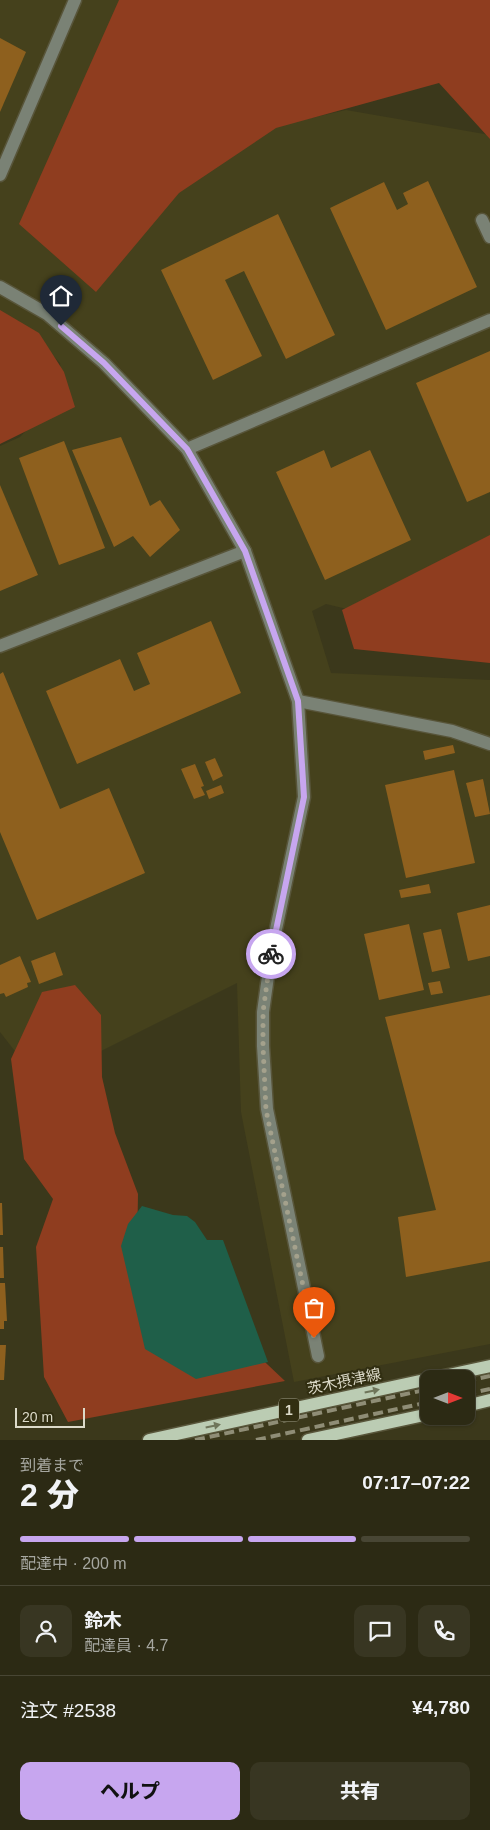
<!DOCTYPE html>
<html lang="ja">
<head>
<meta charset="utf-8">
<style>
	body { margin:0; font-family:Helvetica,"Noto Sans JP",sans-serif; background:#383622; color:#f1f3f6; height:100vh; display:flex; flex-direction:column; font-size:19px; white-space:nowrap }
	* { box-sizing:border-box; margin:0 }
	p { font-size:16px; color:#a6a7a0 }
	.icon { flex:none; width:28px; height:28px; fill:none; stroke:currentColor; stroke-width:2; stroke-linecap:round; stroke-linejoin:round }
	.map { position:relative; height:1440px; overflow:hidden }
	.side { display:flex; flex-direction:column; background:#2c2a14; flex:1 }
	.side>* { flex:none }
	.needle { width:32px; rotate:90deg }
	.buttons { position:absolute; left:420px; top:1370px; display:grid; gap:10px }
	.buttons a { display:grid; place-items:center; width:55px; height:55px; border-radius:10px; background:#2c2a14; box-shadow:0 1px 4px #0004,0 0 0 1px #484634; font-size:25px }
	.scale { position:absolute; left:15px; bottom:12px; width:70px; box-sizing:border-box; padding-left:5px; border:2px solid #dcdac9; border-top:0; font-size:14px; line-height:18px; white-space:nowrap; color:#dcdac9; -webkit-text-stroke:4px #312e11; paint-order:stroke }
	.pin { position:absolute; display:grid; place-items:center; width:42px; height:42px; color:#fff; margin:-51px -21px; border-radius:50% 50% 50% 0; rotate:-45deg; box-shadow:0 0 5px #0007 }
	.pin .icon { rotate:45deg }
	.courier { position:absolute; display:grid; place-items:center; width:50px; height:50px; margin:-25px; border:4px solid #c7a6ef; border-radius:50%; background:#fff; color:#222; box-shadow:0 1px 6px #0007 }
	.summary em { font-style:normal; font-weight:800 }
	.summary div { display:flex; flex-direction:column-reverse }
	.summary { display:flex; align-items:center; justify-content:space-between; height:85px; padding:0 20px }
	h1 { font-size:32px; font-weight:800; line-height:38px }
	.bar { display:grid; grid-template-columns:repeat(4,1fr); gap:8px 5px; align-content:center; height:60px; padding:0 20px }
	.bar i { height:6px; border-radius:4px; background:#484634 }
	.bar .active { background:#c7a6ef }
	.bar p { grid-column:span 4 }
	.line { display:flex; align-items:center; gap:12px; padding:0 20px; border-top:1px solid #484634 }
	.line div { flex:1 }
	.round { display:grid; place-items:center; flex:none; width:52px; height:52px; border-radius:10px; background:#383622 }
	.cta { display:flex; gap:10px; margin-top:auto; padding:10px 20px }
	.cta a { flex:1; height:58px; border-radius:10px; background:#c7a6ef; color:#111; font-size:20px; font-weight:800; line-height:58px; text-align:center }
	.cta a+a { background:#383622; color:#f1f3f6 }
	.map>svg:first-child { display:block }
	.built { fill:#45411c }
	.green { fill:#8f3d1f }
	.water { fill:#1f5f49 }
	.building { fill:#8e601e }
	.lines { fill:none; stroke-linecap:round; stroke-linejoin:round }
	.minor-casing { stroke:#58553a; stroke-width:15 }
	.major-casing { stroke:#58553a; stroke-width:15 }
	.minor { stroke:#7a8275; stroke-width:12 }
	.major { stroke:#bbccb3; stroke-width:12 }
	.rail { stroke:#8f8d76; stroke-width:4; stroke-dasharray:10 5; stroke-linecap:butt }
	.oneway { fill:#6f755a }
	.done { stroke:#a4a18c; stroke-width:5; stroke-dasharray:0 9 }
	.route { stroke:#c7a6ef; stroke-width:6 }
	.labels { text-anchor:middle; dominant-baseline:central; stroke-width:4; stroke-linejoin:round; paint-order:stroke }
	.shield { fill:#312e11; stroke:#a9a692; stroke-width:1 }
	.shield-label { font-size:14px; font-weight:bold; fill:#dcdac9 }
	.street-label { font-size:15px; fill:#dcdac9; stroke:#312e11 }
</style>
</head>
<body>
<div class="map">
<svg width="490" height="1440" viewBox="0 0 490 1440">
	<rect width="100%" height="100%" fill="#3b381b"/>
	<!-- built -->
	<polygon class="built" points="0,0 229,0 254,131 346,110 490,135 490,612 460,636 326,604 312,611 331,673 490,680 490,1344 294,1382 241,1112 237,983 39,1082 0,1032 0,446 20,437 62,393 60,363 41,343 0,323"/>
	<!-- green -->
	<g class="green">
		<polygon points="119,0 490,0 490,139 439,83 276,128 179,193 96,292 19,224"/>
		<polygon points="0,310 39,333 64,372 75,407 0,444"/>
		<polygon points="490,535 490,663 354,649 342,610"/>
		<polygon points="75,985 101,1015 102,1077 115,1133 138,1194 137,1252 248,1346 285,1381 68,1422 44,1377 36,1247 53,1199 24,1159 11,1059 42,992"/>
	</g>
	<!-- water -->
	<polygon class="water" points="142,1206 173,1215 187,1216 195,1222 207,1240 223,1240 268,1362 196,1379 145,1349 121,1246 128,1224"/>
	<!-- building -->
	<g class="building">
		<polygon points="0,38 26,52 0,112"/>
		<polygon points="428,181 477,287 386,330 330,208 384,182 397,210 408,204 403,193"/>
		<polygon points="278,214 335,335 286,359 244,271 225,280 262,356 213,380 161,270"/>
		<polygon points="490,351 490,492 467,502 416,383"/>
		<polygon points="121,437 150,506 160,500 180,530 150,557 133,536 114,547 72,450"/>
		<polygon points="64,441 105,548 59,565 19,458"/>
		<polygon points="324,450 331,468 370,450 411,540 325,580 276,472"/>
		<polygon points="0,485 38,575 0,591"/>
		<polygon points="211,621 241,693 77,764 46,691 120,659 134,691 150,684 137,653"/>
		<polygon points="3,672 60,809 109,788 145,873 37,920 0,832 0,674"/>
		<polygon points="453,745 455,753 425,760 423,751"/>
		<polygon points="215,758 223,776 213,781 205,762"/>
		<polygon points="195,764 204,786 201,787 205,795 194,799 181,769"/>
		<polygon points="454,770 475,863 406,878 385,785"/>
		<polygon points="483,779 490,814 475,817 466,783"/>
		<polygon points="221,785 224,793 209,799 206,791"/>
		<polygon points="429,884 431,893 401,898 399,890"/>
		<polygon points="490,905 490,956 468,961 457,913"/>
		<polygon points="409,924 424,990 379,1000 364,934"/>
		<polygon points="441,929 450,968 432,972 423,933"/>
		<polygon points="55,952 63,975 39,984 31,961"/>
		<polygon points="20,956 31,982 27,983 28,987 6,997 4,993 0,994 0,965"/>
		<polygon points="440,981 443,993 431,995 428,983"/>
		<polygon points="490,995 490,1261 406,1277 398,1217 436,1210 385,1017"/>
		<polygon points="0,1203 2,1203 3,1235 0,1235"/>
		<polygon points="0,1247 3,1247 4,1278 0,1278"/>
		<polygon points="0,1283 5,1283 7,1321 4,1321 4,1329 0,1329"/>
		<polygon points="0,1345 6,1345 4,1380 0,1380"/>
	</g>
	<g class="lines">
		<defs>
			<g id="minor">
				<polyline points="0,175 75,0"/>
				<polyline points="482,220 490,237"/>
				<polyline points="0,287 47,314 104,363 187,449 245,551 298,701 304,797 272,948 263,1012 263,1046 267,1109 318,1356"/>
				<polyline points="187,449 490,320"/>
				<polyline points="0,646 245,551"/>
				<polyline points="298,701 452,731 490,744"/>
			</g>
			<g id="major">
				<polyline points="430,1379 490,1366"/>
				<polyline points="466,1406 490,1400"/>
				<polyline points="149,1440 429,1379"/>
				<polyline points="308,1440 429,1414"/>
			</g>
		</defs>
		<!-- minor casing -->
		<use href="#minor" class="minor-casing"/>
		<!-- major casing -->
		<use href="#major" class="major-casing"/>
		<!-- minor -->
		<use href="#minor" class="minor"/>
		<!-- major -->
		<use href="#major" class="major"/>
		<!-- rail -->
		<g class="rail">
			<polyline points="466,1381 490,1376"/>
			<polyline points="466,1394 490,1389"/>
			<polyline points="195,1440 429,1389"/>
			<polyline points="256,1440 429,1402"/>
		</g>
	</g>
	<!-- one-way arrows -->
	<defs><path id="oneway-solid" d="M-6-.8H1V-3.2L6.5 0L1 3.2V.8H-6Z" transform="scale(1.25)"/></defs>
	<g class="oneway">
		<use href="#oneway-solid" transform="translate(372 1391) rotate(-12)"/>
		<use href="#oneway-solid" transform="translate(213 1426) rotate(-12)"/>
	</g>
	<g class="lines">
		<!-- done -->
		<polyline class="done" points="271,954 263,1012 263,1046 266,1110 314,1338"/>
		<!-- route -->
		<polyline class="route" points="61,326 104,363 187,449 245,551 298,701 304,797 271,954"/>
	</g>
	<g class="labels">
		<!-- shield labels -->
		<rect class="shield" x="279" y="1398.5" width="20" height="23" rx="4"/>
		<g class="shield-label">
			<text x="289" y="1410">1</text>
		</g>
		<!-- street labels -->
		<g class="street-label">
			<text transform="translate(344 1381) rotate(-12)">茨木摂津線</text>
		</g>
	</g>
</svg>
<div class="buttons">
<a><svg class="needle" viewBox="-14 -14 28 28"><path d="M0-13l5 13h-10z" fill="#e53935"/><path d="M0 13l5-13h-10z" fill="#a6a7a0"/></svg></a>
</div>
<div class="scale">20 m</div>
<div class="pin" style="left:314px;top:1338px;background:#ea580c"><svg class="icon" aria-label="bag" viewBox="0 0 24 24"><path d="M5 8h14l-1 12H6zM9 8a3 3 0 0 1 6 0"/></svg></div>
<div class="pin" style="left:61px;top:326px;background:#1f2937"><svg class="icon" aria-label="home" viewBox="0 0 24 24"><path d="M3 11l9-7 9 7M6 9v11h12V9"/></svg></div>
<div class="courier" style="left:271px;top:954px"><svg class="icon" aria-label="bike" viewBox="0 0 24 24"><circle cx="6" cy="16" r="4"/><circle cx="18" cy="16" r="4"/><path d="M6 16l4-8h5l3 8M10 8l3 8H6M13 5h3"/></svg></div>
</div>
<section class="side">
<div class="summary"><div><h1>2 分</h1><p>到着まで</p></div><em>07:17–07:22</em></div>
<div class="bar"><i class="active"></i><i class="active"></i><i class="active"></i><i></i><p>配達中 · 200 m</p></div>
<div class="line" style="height:90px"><a class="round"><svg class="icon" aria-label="person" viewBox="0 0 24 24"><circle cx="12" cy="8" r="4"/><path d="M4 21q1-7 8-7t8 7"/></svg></a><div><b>鈴木</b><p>配達員 · 4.7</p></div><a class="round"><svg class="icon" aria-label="chat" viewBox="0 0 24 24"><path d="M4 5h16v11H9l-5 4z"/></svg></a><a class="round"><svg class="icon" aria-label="phone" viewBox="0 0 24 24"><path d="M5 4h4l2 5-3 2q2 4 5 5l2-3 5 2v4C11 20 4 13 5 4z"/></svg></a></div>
<div class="line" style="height:65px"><div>注文 #2538</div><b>¥4,780</b></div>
<div class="cta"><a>ヘルプ</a><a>共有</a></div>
</section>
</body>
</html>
